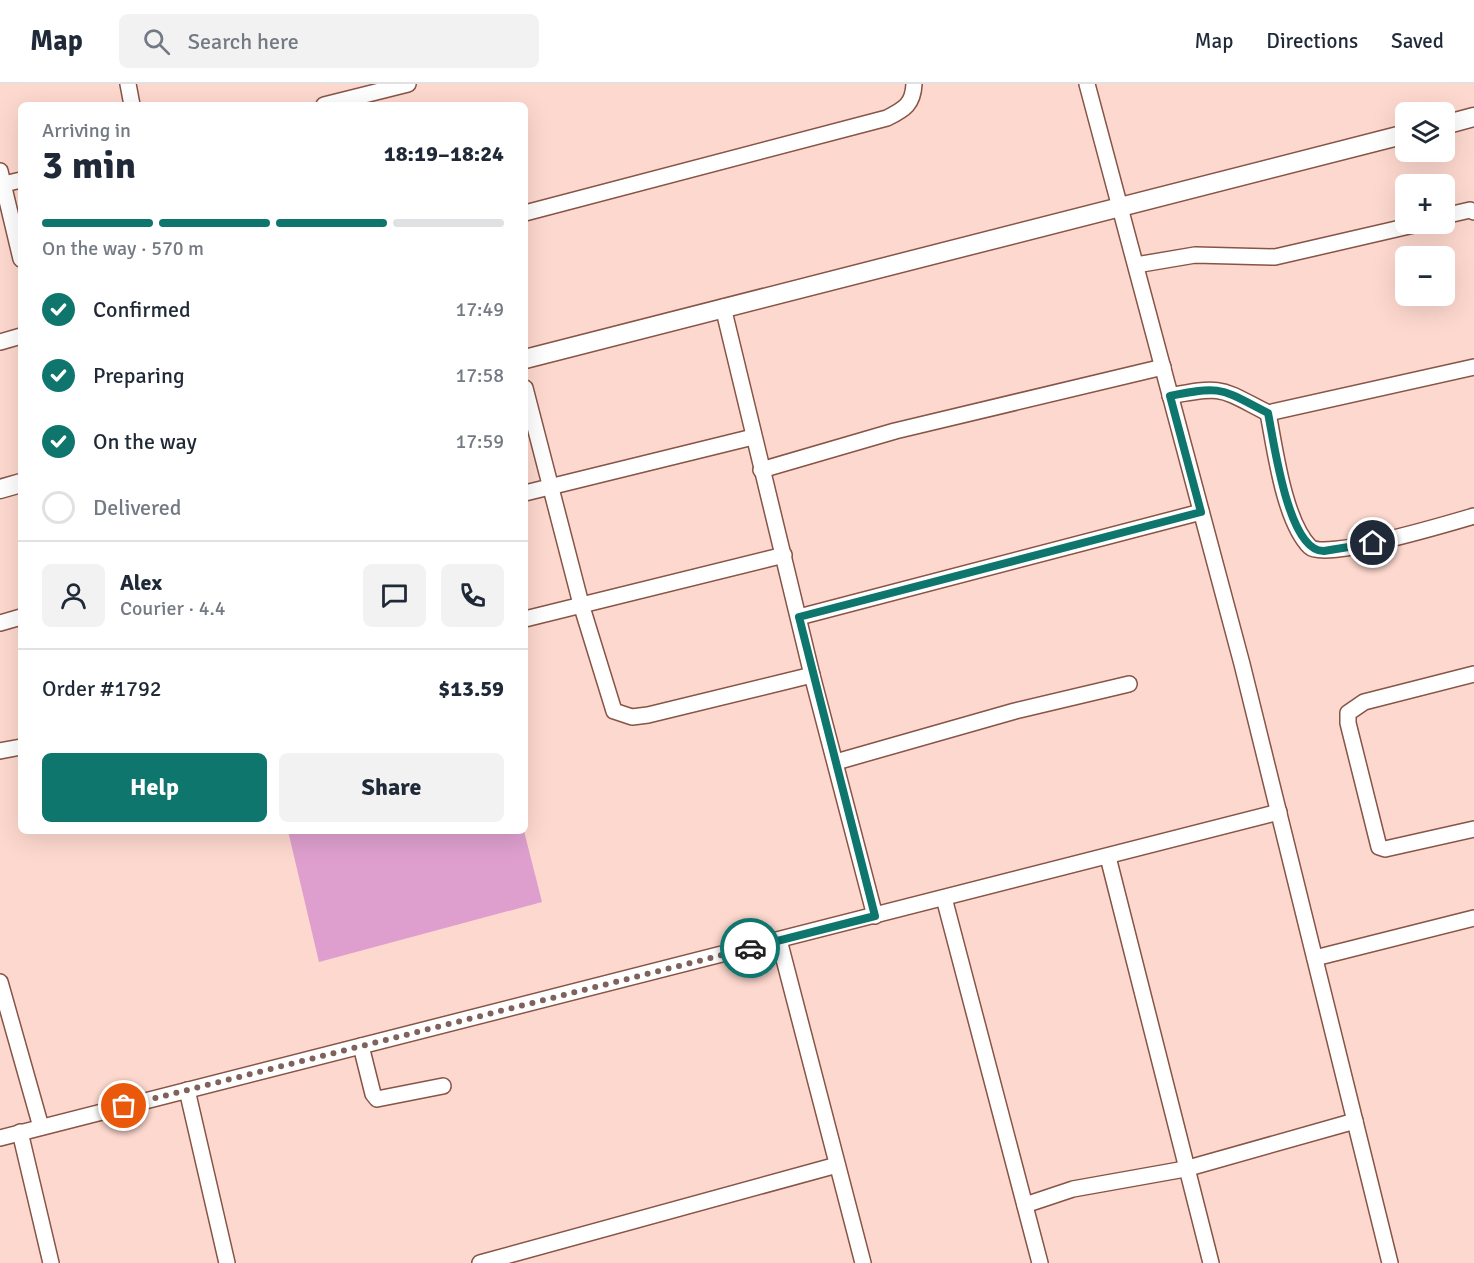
<!DOCTYPE html>
<html lang="en">
<head>
<meta charset="utf-8">
<style>
	body { margin:0; font-family:Signika,sans-serif; background:#f2f2f3; color:#1f2937; height:100vh; display:flex; flex-direction:column; font-size:22px; white-space:nowrap }
	* { box-sizing:border-box; margin:0 }
	p { font-size:20px; color:#747a83 }
	.icon { flex:none; width:33px; height:33px; fill:none; stroke:currentColor; stroke-width:2; stroke-linecap:round; stroke-linejoin:round }
	.map { position:relative; flex:1; overflow:hidden }
	.details { position:absolute; left:18px; top:18px; width:510px; height:732px; display:flex; flex-direction:column; background:#fff; border-radius:9px; box-shadow:0 6px 24px #0002 }
	.details>* { flex:none }
	.tools { position:absolute; left:1395px; top:18px; display:grid; gap:12px }
	.tools a { display:grid; place-items:center; width:60px; height:60px; border-radius:9px; background:#fff; box-shadow:0 6px 24px #0002; font-size:30px }
	.pin { position:absolute; display:grid; place-items:center; width:51px; height:51px; color:#fff; margin:-26px; border:3px solid #fff; border-radius:50%; box-shadow:0 2px 6px #0007 }
	.courier { position:absolute; display:grid; place-items:center; width:60px; height:60px; margin:-30px; border:4px solid #0f766e; border-radius:50%; background:#fff; color:#222; box-shadow:0 2px 8px #0007 }
	.summary em { font-style:normal; font-weight:800 }
	.summary div { display:flex; flex-direction:column-reverse }
	.summary { display:flex; align-items:center; justify-content:space-between; height:102px; padding:0 24px }
	h1 { font-size:39px; font-weight:800; line-height:45px }
	.bar { display:grid; grid-template-columns:repeat(4,1fr); gap:9px 6px; align-content:center; height:72px; padding:0 24px }
	.bar i { height:8px; border-radius:4px; background:#e0e1e3 }
	.bar .on { background:#0f766e }
	.bar p { grid-column:span 4 }
	.line { display:flex; align-items:center; gap:15px; padding:0 24px; border-top:2px solid #e0e1e3 }
	.line div { flex:1 }
	.round { display:grid; place-items:center; flex:none; width:63px; height:63px; border-radius:9px; background:#f2f2f3 }
	ol { padding:0 24px; list-style:none }
	li { display:flex; align-items:center; gap:18px; height:66px }
	li p { margin-inline-start:auto }
	li .icon { padding:6px; border-radius:50%; background:#0f766e; color:#fff; stroke-width:4 }
	li:last-child { color:#747a83 }
	li i { width:33px; height:33px; border:3px solid #e0e1e3; border-radius:50% }
	.action { display:flex; gap:12px; margin-top:auto; padding:12px 24px }
	.action a { flex:1; height:69px; border-radius:9px; background:#0f766e; color:#fff; font-size:24px; font-weight:800; line-height:69px; text-align:center }
	.action a+a { background:#f2f2f3; color:#1f2937 }
	header { display:flex; align-items:center; gap:36px; box-sizing:border-box; height:84px; padding:0 30px; background:#fff; border-bottom:2px solid #e0e1e3 }
	header strong { font-size:28px }
	nav { display:flex; gap:33px; margin-inline-start:auto; font-size:21px }
	.search { width:420px; height:54px; background:#f2f2f3; display:flex; align-items:center; gap:15px; box-sizing:border-box; padding:0 21px; border-radius:9px; color:#747a83; font-size:22px }
	.map>svg:first-child { display:block }
	.green { fill:#de9fce }
	.lines { fill:none; stroke-linecap:round; stroke-linejoin:round }
	.minor-casing { stroke:#875446; stroke-width:18 }
	.tertiary-casing { stroke:#875446; stroke-width:21 }
	.minor { stroke:#fff; stroke-width:15 }
	.tertiary { stroke:#fff; stroke-width:18 }
	.done { stroke:#7e625b; stroke-width:6; stroke-dasharray:0 10.8 }
	.route { stroke:#0f766e; stroke-width:8 }
</style>
</head>
<body>
<header>
<strong>Map</strong>
<div class="search"><svg class="icon" aria-label="search" viewBox="0 0 24 24"><circle cx="10" cy="10" r="6"/><path d="M15 15l6 6"/></svg>Search here</div>
<nav><a>Map</a><a>Directions</a><a>Saved</a></nav>
</header>
<div class="map">
<svg width="1474" height="1179" viewBox="0 0 1474 1179">
	<rect width="100%" height="100%" fill="#fdd8ce"/>
	<!-- green -->
	<polygon class="green" points="288,747 524,747 542,818 319,878"/>
	<g class="lines">
		<defs>
			<g id="minor">
				<polyline points="128,0 132,21"/>
				<polyline points="1087,0 1242,580 1390,1179"/>
				<polyline points="324,21 408,0"/>
				<polyline points="0,87 21,175"/>
				<polyline points="4,100 21,96"/>
				<path d="M525,129L887,34C905,25 913,20 914,0"/>
				<polyline points="1444,132 1470,126 1474,128"/>
				<polyline points="1136,181 1195,171 1275,173 1418,140"/>
				<polyline points="723,223 812,591 875,832"/>
				<polyline points="0,258 21,252"/>
				<polyline points="525,304 581,520 614,627 632,633 648,631 812,591"/>
				<path d="M1170,312C1224,301 1221,305 1268,329L1474,283"/>
				<path d="M1268,329C1275,365 1284,437 1310,463C1324,477 1450,439 1474,432"/>
				<polyline points="761,386 895,347 1163,283"/>
				<polyline points="525,409 753,353"/>
				<polyline points="799,533 1201,428"/>
				<polyline points="525,535 784,471"/>
				<polyline points="0,539 21,533"/>
				<polyline points="1474,590 1364,618 1348,629 1348,639 1379,763 1385,765 1474,745"/>
				<polyline points="0,667 21,663"/>
				<polyline points="836,678 1015,627 1129,600"/>
				<polyline points="1108,773 1211,1179"/>
				<polyline points="944,814 1040,1179"/>
				<polyline points="779,856 863,1179"/>
				<polyline points="1315,874 1474,834"/>
				<polyline points="0,898 41,1043"/>
				<polyline points="361,962 373,1010 377,1015 443,1002"/>
				<polyline points="187,1006 227,1179"/>
				<polyline points="20,1048 51,1179"/>
				<polyline points="0,1054 1279,728"/>
				<polyline points="1025,1121 1073,1105 1185,1085 1355,1037"/>
				<polyline points="480,1179 837,1081"/>
			</g>
			<g id="tertiary">
				<polyline points="1444,41 1474,33"/>
				<polyline points="525,275 1406,50"/>
				<polyline points="0,405 21,399"/>
			</g>
		</defs>
		<!-- minor casing -->
		<use href="#minor" class="minor-casing"/>
		<!-- tertiary casing -->
		<use href="#tertiary" class="tertiary-casing"/>
		<!-- minor -->
		<use href="#minor" class="minor"/>
		<!-- tertiary -->
		<use href="#tertiary" class="tertiary"/>
	</g>
	<g class="lines">
		<!-- done -->
		<polyline class="done" points="124,1022 750,864"/>
		<!-- route -->
		<path class="route" d="M750,864L875,832L799,533L1201,428L1170,312C1223,301 1221,305 1268,329C1274,358 1288,468 1324,467L1373,459"/>
	</g>
</svg>
<div class="tools">
<a><svg class="icon" aria-label="layers" viewBox="0 0 24 24"><path d="M12 4l9 5-9 5-9-5zM3 14l9 5 9-5"/></svg></a>
<a>+</a>
<a>−</a>
</div>
<div class="pin" style="left:124px;top:1022px;background:#ea580c"><svg class="icon" aria-label="bag" viewBox="0 0 24 24"><path d="M5 8h14l-1 12H6zM9 8a3 3 0 0 1 6 0"/></svg></div>
<div class="pin" style="left:1373px;top:459px;background:#1f2937"><svg class="icon" aria-label="home" viewBox="0 0 24 24"><path d="M3 11l9-7 9 7M6 9v11h12V9"/></svg></div>
<div class="courier" style="left:750px;top:864px"><svg class="icon" aria-label="car" viewBox="0 0 24 24"><path d="M5 17H2v-5l4-1 3-4h7l3 4 3 1v5h-3M9 17h6M6 11h13"/><circle cx="7" cy="17" r="2"/><circle cx="17" cy="17" r="2"/></svg></div>
<section class="details">
<div class="summary"><div><h1>3 min</h1><p>Arriving in</p></div><em>18:19–18:24</em></div>
<div class="bar"><i class="on"></i><i class="on"></i><i class="on"></i><i></i><p>On the way · 570 m</p></div>
<ol>
<li><svg class="icon" aria-label="check" viewBox="0 0 24 24"><path d="M5 12l5 5 9-10"/></svg>Confirmed<p>17:49</p></li>
<li><svg class="icon" aria-label="check" viewBox="0 0 24 24"><path d="M5 12l5 5 9-10"/></svg>Preparing<p>17:58</p></li>
<li><svg class="icon" aria-label="check" viewBox="0 0 24 24"><path d="M5 12l5 5 9-10"/></svg>On the way<p>17:59</p></li>
<li><i></i>Delivered</li>
</ol>
<div class="line" style="height:108px"><a class="round"><svg class="icon" aria-label="person" viewBox="0 0 24 24"><circle cx="12" cy="8" r="4"/><path d="M4 21q1-7 8-7t8 7"/></svg></a><div><b>Alex</b><p>Courier · 4.4</p></div><a class="round"><svg class="icon" aria-label="chat" viewBox="0 0 24 24"><path d="M4 5h16v11H9l-5 4z"/></svg></a><a class="round"><svg class="icon" aria-label="phone" viewBox="0 0 24 24"><path d="M5 4h4l2 5-3 2q2 4 5 5l2-3 5 2v4C11 20 4 13 5 4z"/></svg></a></div>
<div class="line" style="height:78px"><div>Order #1792</div><b>$13.59</b></div>
<div class="action"><a>Help</a><a>Share</a></div>
</section>
</div>
</body>
</html>
